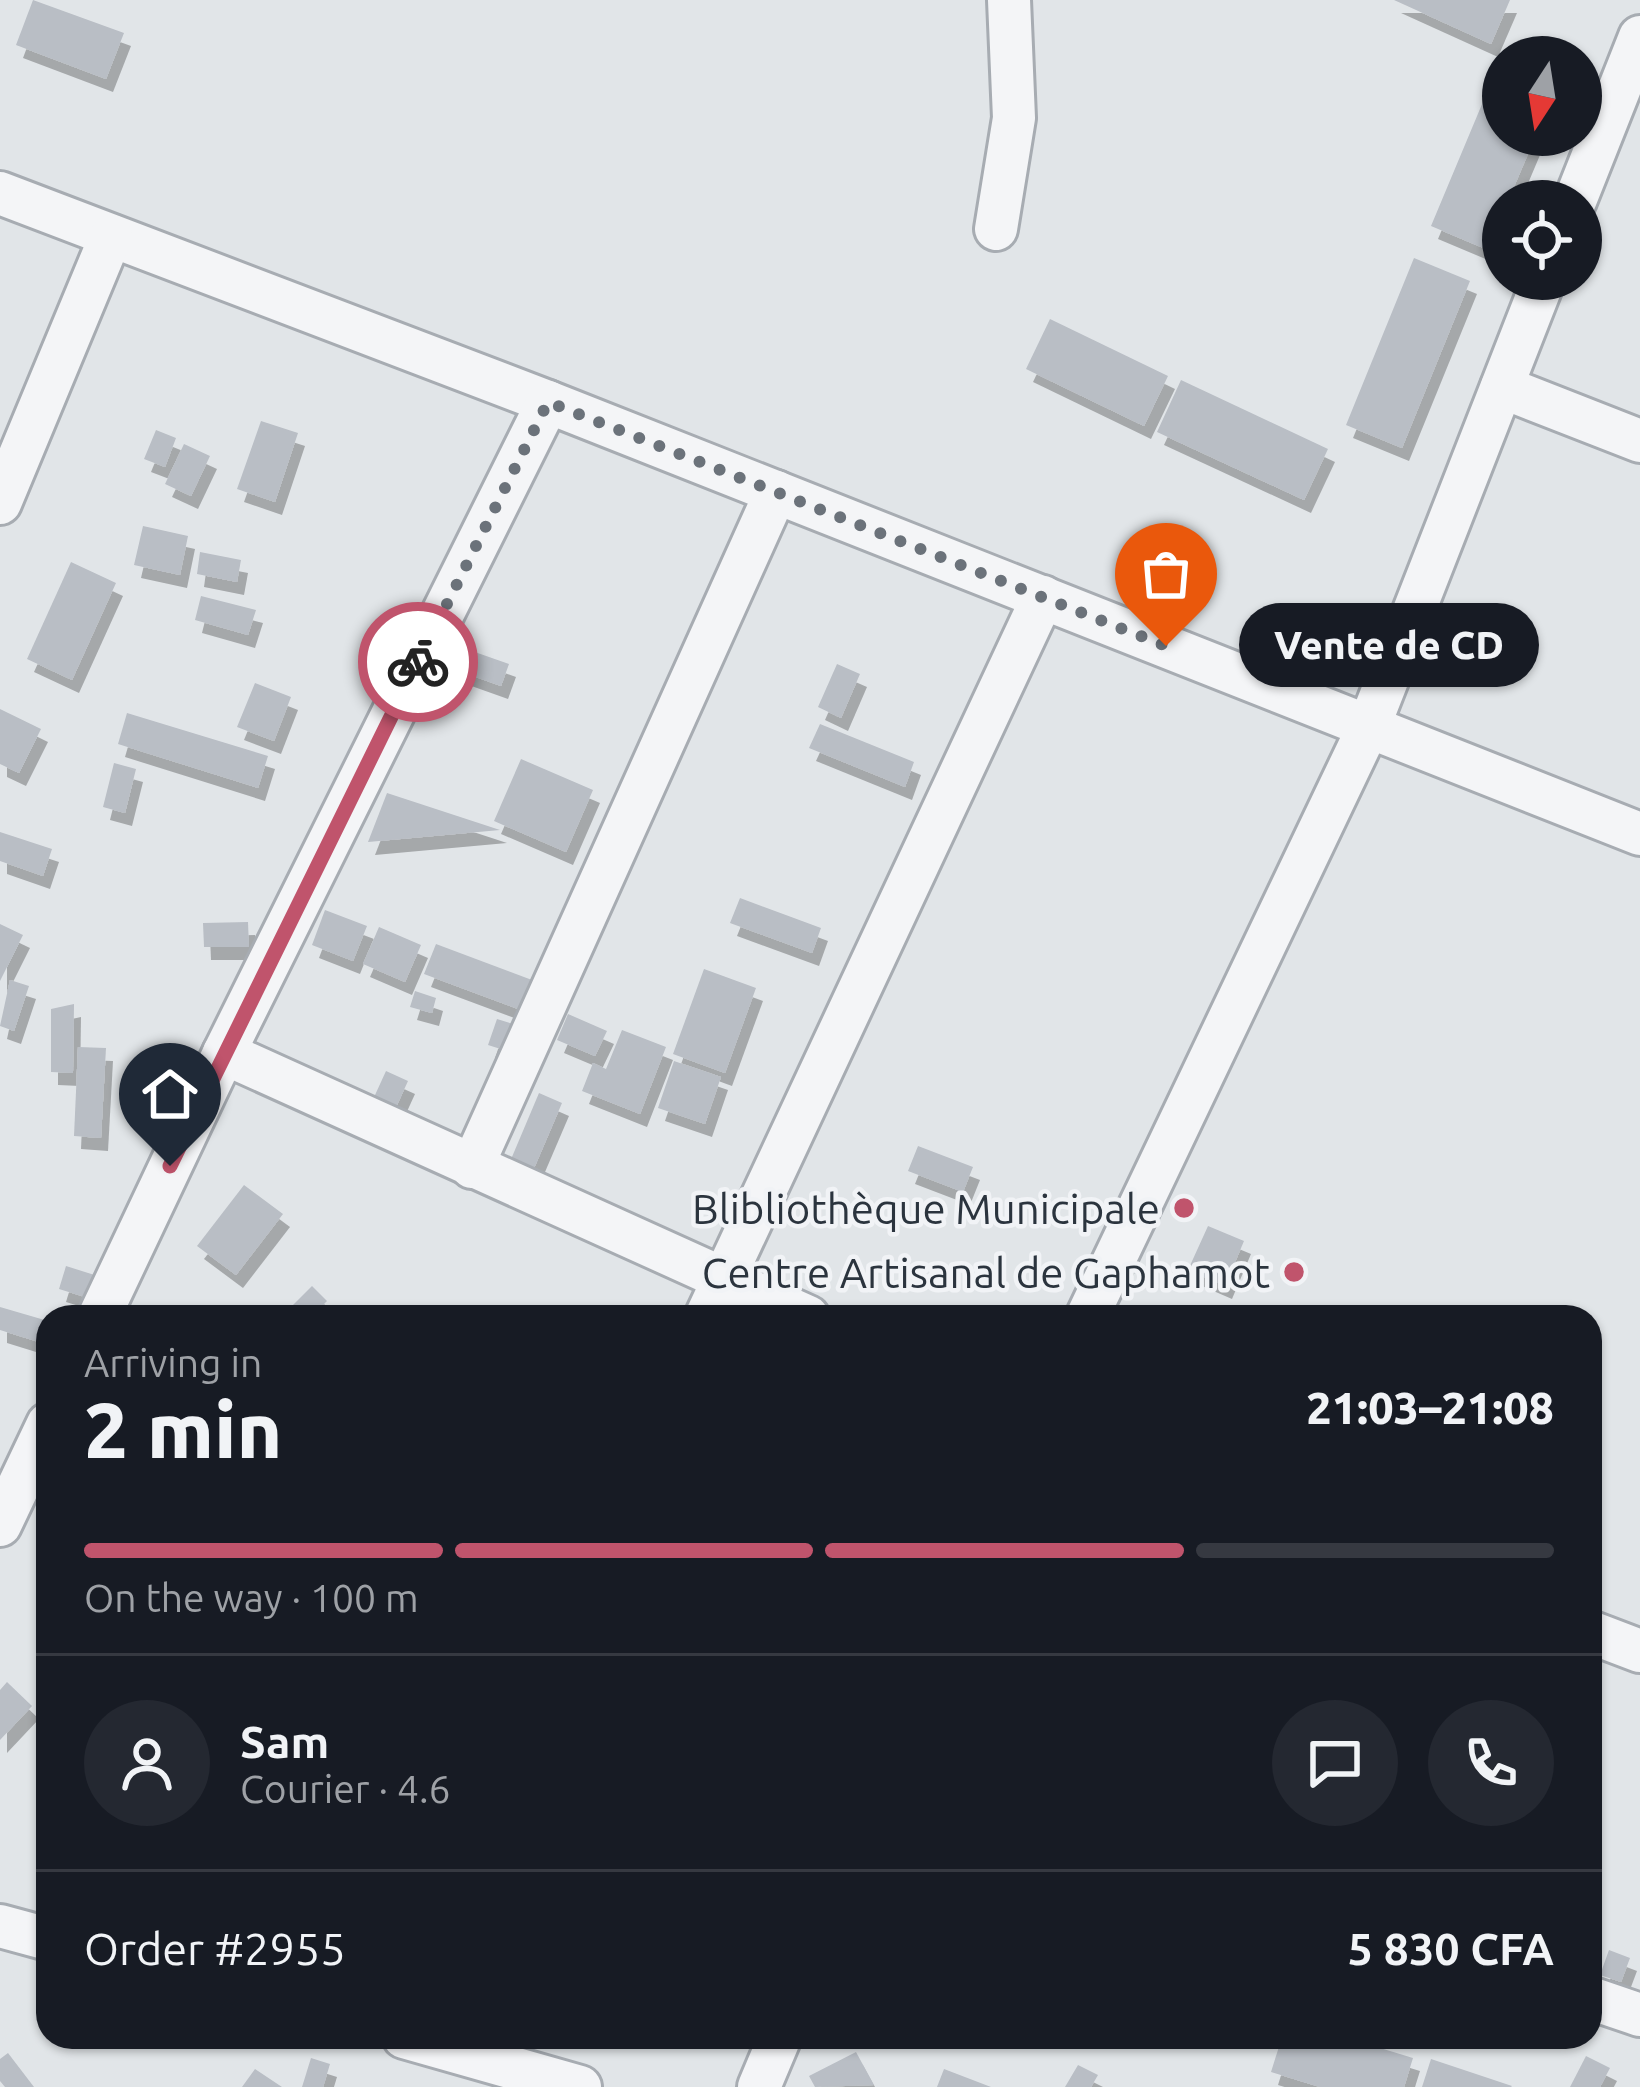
<!DOCTYPE html>
<html lang="en">
<head>
<meta charset="utf-8">
<style>
	body { margin:0; font-family:Ubuntu,sans-serif; background:#242831; color:#f1f3f6; height:100vh; display:flex; flex-direction:column; font-size:45px; white-space:nowrap }
	* { box-sizing:border-box; margin:0 }
	p { font-size:39px; color:#9ea1a6 }
	.icon { flex:none; width:66px; height:66px; fill:none; stroke:currentColor; stroke-width:2; stroke-linecap:round; stroke-linejoin:round }
	.map { position:relative; flex:1; overflow:hidden }
	.panel { position:absolute; left:36px; top:1305px; width:1566px; height:744px; display:flex; flex-direction:column; background:#171b24; border-radius:36px; box-shadow:0 3px 9px #0004 }
	.panel>* { flex:none }
	.needle { width:78px; rotate:192deg }
	.fabs { position:absolute; left:1482px; top:36px; display:grid; gap:24px }
	.fabs a { display:grid; place-items:center; width:120px; height:120px; border-radius:50%; background:#171b24; box-shadow:0 3px 9px #0004; font-size:60px }
	.pin { position:absolute; display:grid; place-items:center; width:102px; height:102px; color:#fff; margin:-123px -51px; border-radius:50% 50% 50% 0; rotate:-45deg; box-shadow:0 0 12px #0007 }
	.pin .icon { rotate:45deg }
	.courier { position:absolute; display:grid; place-items:center; width:120px; height:120px; margin:-60px; border:9px solid #c0546c; border-radius:50%; background:#fff; color:#222; box-shadow:0 3px 15px #0007 }
	.bubble { position:absolute; height:84px; border-radius:42px; background:#171b24; box-shadow:0 3px 9px #0004; font-size:39px; font-weight:800; line-height:84px; text-align:center }
	.head em { font-style:normal; font-weight:800 }
	.head div { display:flex; flex-direction:column-reverse }
	.head { display:flex; align-items:center; justify-content:space-between; height:204px; padding:0 48px }
	h1 { font-size:78px; font-weight:800; line-height:90px }
	.bar { display:grid; grid-template-columns:repeat(4,1fr); gap:18px 12px; align-content:center; height:144px; padding:0 48px }
	.bar i { height:15px; border-radius:9px; background:#363941 }
	.bar .selected { background:#c0546c }
	.bar p { grid-column:span 4 }
	.line { display:flex; align-items:center; gap:30px; padding:0 48px; border-top:3px solid #363941 }
	.line div { flex:1 }
	.round { display:grid; place-items:center; flex:none; width:126px; height:126px; border-radius:63px; background:#242831 }
	.map>svg:first-child { display:block }
	.building { fill:#b9bec5; filter:url(#shadow) }
	.lines { fill:none; stroke-linecap:round; stroke-linejoin:round }
	.minor-casing { stroke:#a7acb2; stroke-width:48 }
	.minor { stroke:#f4f5f7; stroke-width:42 }
	.done { stroke:#6b727a; stroke-width:12; stroke-dasharray:0 21.6 }
	.route { stroke:#c0546c; stroke-width:15 }
	.poi-dot { fill:#c0546c; stroke:#f1f3f6; stroke-width:4.5 }
	.labels { text-anchor:middle; dominant-baseline:central; stroke-width:9; stroke-linejoin:round; paint-order:stroke }
	.poi-label { font-size:42px; fill:#2b343e; stroke:#f1f3f6; text-anchor:end }
</style>
</head>
<body>
<div class="map">
<svg width="1640" height="2087" viewBox="0 0 1640 2087">
	<defs>
		<filter id="shadow"><feDropShadow dx="7" dy="13" stdDeviation="0" flood-color="#0004"/></filter>
	</defs>
	<rect width="100%" height="100%" fill="#e1e5e8"/>
	<!-- building -->
	<g class="building">
		<polygon points="33,0 124,33 106,79 16,45"/>
		<polygon points="1394,0 1510,0 1491,44"/>
		<polygon points="1490,85 1503,91 1503,135 1536,135 1508,201 1503,201 1488,250 1431,226"/>
		<polygon points="1414,258 1470,281 1402,448 1346,425"/>
		<polygon points="1050,319 1168,376 1144,426 1026,369"/>
		<polygon points="1181,380 1328,449 1304,500 1157,432"/>
		<polygon points="261,421 298,433 275,502 237,489"/>
		<polygon points="156,430 176,438 165,467 144,459"/>
		<polygon points="184,444 210,456 191,496 165,484"/>
		<polygon points="143,526 188,536 180,575 134,565"/>
		<polygon points="200,552 241,560 237,582 197,574"/>
		<polygon points="71,562 116,583 72,680 27,659"/>
		<polygon points="201,596 256,610 248,635 195,620"/>
		<polygon points="452,644 509,664 501,686 442,665"/>
		<polygon points="837,664 860,674 841,718 818,707"/>
		<polygon points="255,683 291,697 274,741 237,727"/>
		<polygon points="0,709 41,729 19,773 0,764"/>
		<polygon points="127,713 268,756 258,788 118,744"/>
		<polygon points="820,724 914,762 905,787 809,748"/>
		<polygon points="521,759 593,790 566,852 494,821"/>
		<polygon points="114,763 136,769 125,813 103,807"/>
		<polygon points="387,793 500,830 368,842"/>
		<polygon points="0,832 52,849 43,876 0,861"/>
		<polygon points="740,898 821,928 812,953 730,923"/>
		<polygon points="325,910 367,926 353,961 312,945"/>
		<polygon points="248,922 249,947 204,947 203,923"/>
		<polygon points="0,924 23,935 0,981"/>
		<polygon points="379,927 421,945 405,982 363,964"/>
		<polygon points="436,944 540,983 526,1012 424,974"/>
		<polygon points="704,969 756,988 725,1073 673,1054"/>
		<polygon points="10,980 29,986 14,1031 0,1026"/>
		<polygon points="415,991 436,998 432,1013 410,1007"/>
		<polygon points="74,1004 73,1073 51,1072 51,1009"/>
		<polygon points="568,1014 607,1031 595,1056 557,1040"/>
		<polygon points="497,1019 516,1025 507,1051 488,1045"/>
		<polygon points="622,1030 666,1047 640,1114 582,1091 593,1063 606,1069"/>
		<polygon points="78,1047 106,1048 101,1138 74,1136"/>
		<polygon points="674,1061 721,1077 705,1124 658,1108"/>
		<polygon points="386,1071 408,1081 392,1116 370,1106"/>
		<polygon points="539,1093 562,1103 532,1173 509,1164"/>
		<polygon points="918,1146 973,1167 963,1192 908,1171"/>
		<polygon points="244,1185 283,1214 236,1275 197,1246"/>
		<polygon points="1208,1226 1244,1241 1225,1286 1188,1270"/>
		<polygon points="66,1266 104,1278 98,1301 59,1289"/>
		<polygon points="312,1286 327,1301 311,1317 281,1317"/>
		<polygon points="0,1307 48,1321 42,1343 0,1330"/>
		<polygon points="7,1682 32,1706 0,1740 0,1690"/>
		<polygon points="1609,1950 1630,1958 1621,1982 1600,1975"/>
		<polygon points="1282,2037 1344,2037 1413,2058 1404,2087 1320,2087 1271,2072"/>
		<polygon points="856,2052 874,2085 815,2087 809,2076"/>
		<polygon points="8,2053 34,2087 5,2087 0,2081 0,2059"/>
		<polygon points="1586,2056 1610,2068 1600,2087 1570,2087"/>
		<polygon points="311,2058 330,2064 323,2087 302,2087"/>
		<polygon points="1431,2059 1512,2086 1511,2087 1422,2087"/>
		<polygon points="1078,2065 1098,2075 1091,2087 1065,2087"/>
		<polygon points="255,2069 282,2087 242,2087"/>
		<polygon points="944,2069 991,2087 937,2087"/>
	</g>
	<g class="lines">
		<defs>
			<g id="minor">
				<polyline points="0,193 548,402 1640,834"/>
				<polyline points="1575,201 1640,37"/>
				<polyline points="996,229 1014,118 1009,0"/>
				<polyline points="1502,387 1640,441"/>
				<polyline points="0,503 111,236"/>
				<polyline points="224,1053 808,1317"/>
				<polyline points="472,1167 776,492"/>
				<polyline points="99,1317 224,1053 548,402"/>
				<polyline points="706,1317 1043,597"/>
				<polyline points="1087,1317 1369,726 1544,279"/>
				<polyline points="0,1525 48,1424"/>
				<polyline points="1590,1632 1640,1651"/>
				<polyline points="0,1926 48,1939"/>
				<polyline points="1590,1998 1640,2015"/>
				<polyline points="404,2037 580,2087"/>
				<polyline points="759,2087 780,2037"/>
			</g>
		</defs>
		<!-- minor casing -->
		<use href="#minor" class="minor-casing"/>
		<!-- minor -->
		<use href="#minor" class="minor"/>
	</g>
	<g class="lines">
		<!-- done -->
		<polyline class="done" points="418,662 548,402 1166,646"/>
		<!-- route -->
		<polyline class="route" points="170,1166 418,662"/>
	</g>
	<!-- markers -->
	<g class="poi-dot">
		<circle cx="1184" cy="1208" r="12"/>
		<circle cx="1294" cy="1272" r="12"/>
	</g>
	<g class="labels">
		<!-- poi labels -->
		<g class="poi-label">
			<text x="1160" y="1208">Blibliothèque Municipale</text>
			<text x="1270" y="1272">Centre Artisanal de Gaphamot</text>
		</g>
	</g>
</svg>
<div class="fabs">
<a><svg class="needle" viewBox="-14 -14 28 28"><path d="M0-13l5 13h-10z" fill="#e53935"/><path d="M0 13l5-13h-10z" fill="#9ea1a6"/></svg></a>
<a><svg class="icon" aria-label="locate" viewBox="0 0 24 24"><circle cx="12" cy="12" r="6"/><path d="M12 2v4M12 18v4M2 12h4M18 12h4"/></svg></a>
</div>
<div class="pin" style="left:1166px;top:646px;background:#ea580c"><svg class="icon" aria-label="bag" viewBox="0 0 24 24"><path d="M5 8h14l-1 12H6zM9 8a3 3 0 0 1 6 0"/></svg></div>
<div class="pin" style="left:170px;top:1166px;background:#1f2937"><svg class="icon" aria-label="home" viewBox="0 0 24 24"><path d="M3 11l9-7 9 7M6 9v11h12V9"/></svg></div>
<div class="courier" style="left:418px;top:662px"><svg class="icon" aria-label="bike" viewBox="0 0 24 24"><circle cx="6" cy="16" r="4"/><circle cx="18" cy="16" r="4"/><path d="M6 16l4-8h5l3 8M10 8l3 8H6M13 5h3"/></svg></div>
<div class="bubble" style="left:1239px;top:603px;width:300px">Vente de CD</div>
<section class="panel">
<div class="head"><div><h1>2 min</h1><p>Arriving in</p></div><em>21:03–21:08</em></div>
<div class="bar"><i class="selected"></i><i class="selected"></i><i class="selected"></i><i></i><p>On the way · 100 m</p></div>
<div class="line" style="height:216px"><a class="round"><svg class="icon" aria-label="person" viewBox="0 0 24 24"><circle cx="12" cy="8" r="4"/><path d="M4 21q1-7 8-7t8 7"/></svg></a><div><b>Sam</b><p>Courier · 4.6</p></div><a class="round"><svg class="icon" aria-label="chat" viewBox="0 0 24 24"><path d="M4 5h16v11H9l-5 4z"/></svg></a><a class="round"><svg class="icon" aria-label="phone" viewBox="0 0 24 24"><path d="M5 4h4l2 5-3 2q2 4 5 5l2-3 5 2v4C11 20 4 13 5 4z"/></svg></a></div>
<div class="line" style="height:156px"><div>Order #2955</div><b>5 830 CFA</b></div>
</section>
</div>
</body>
</html>
